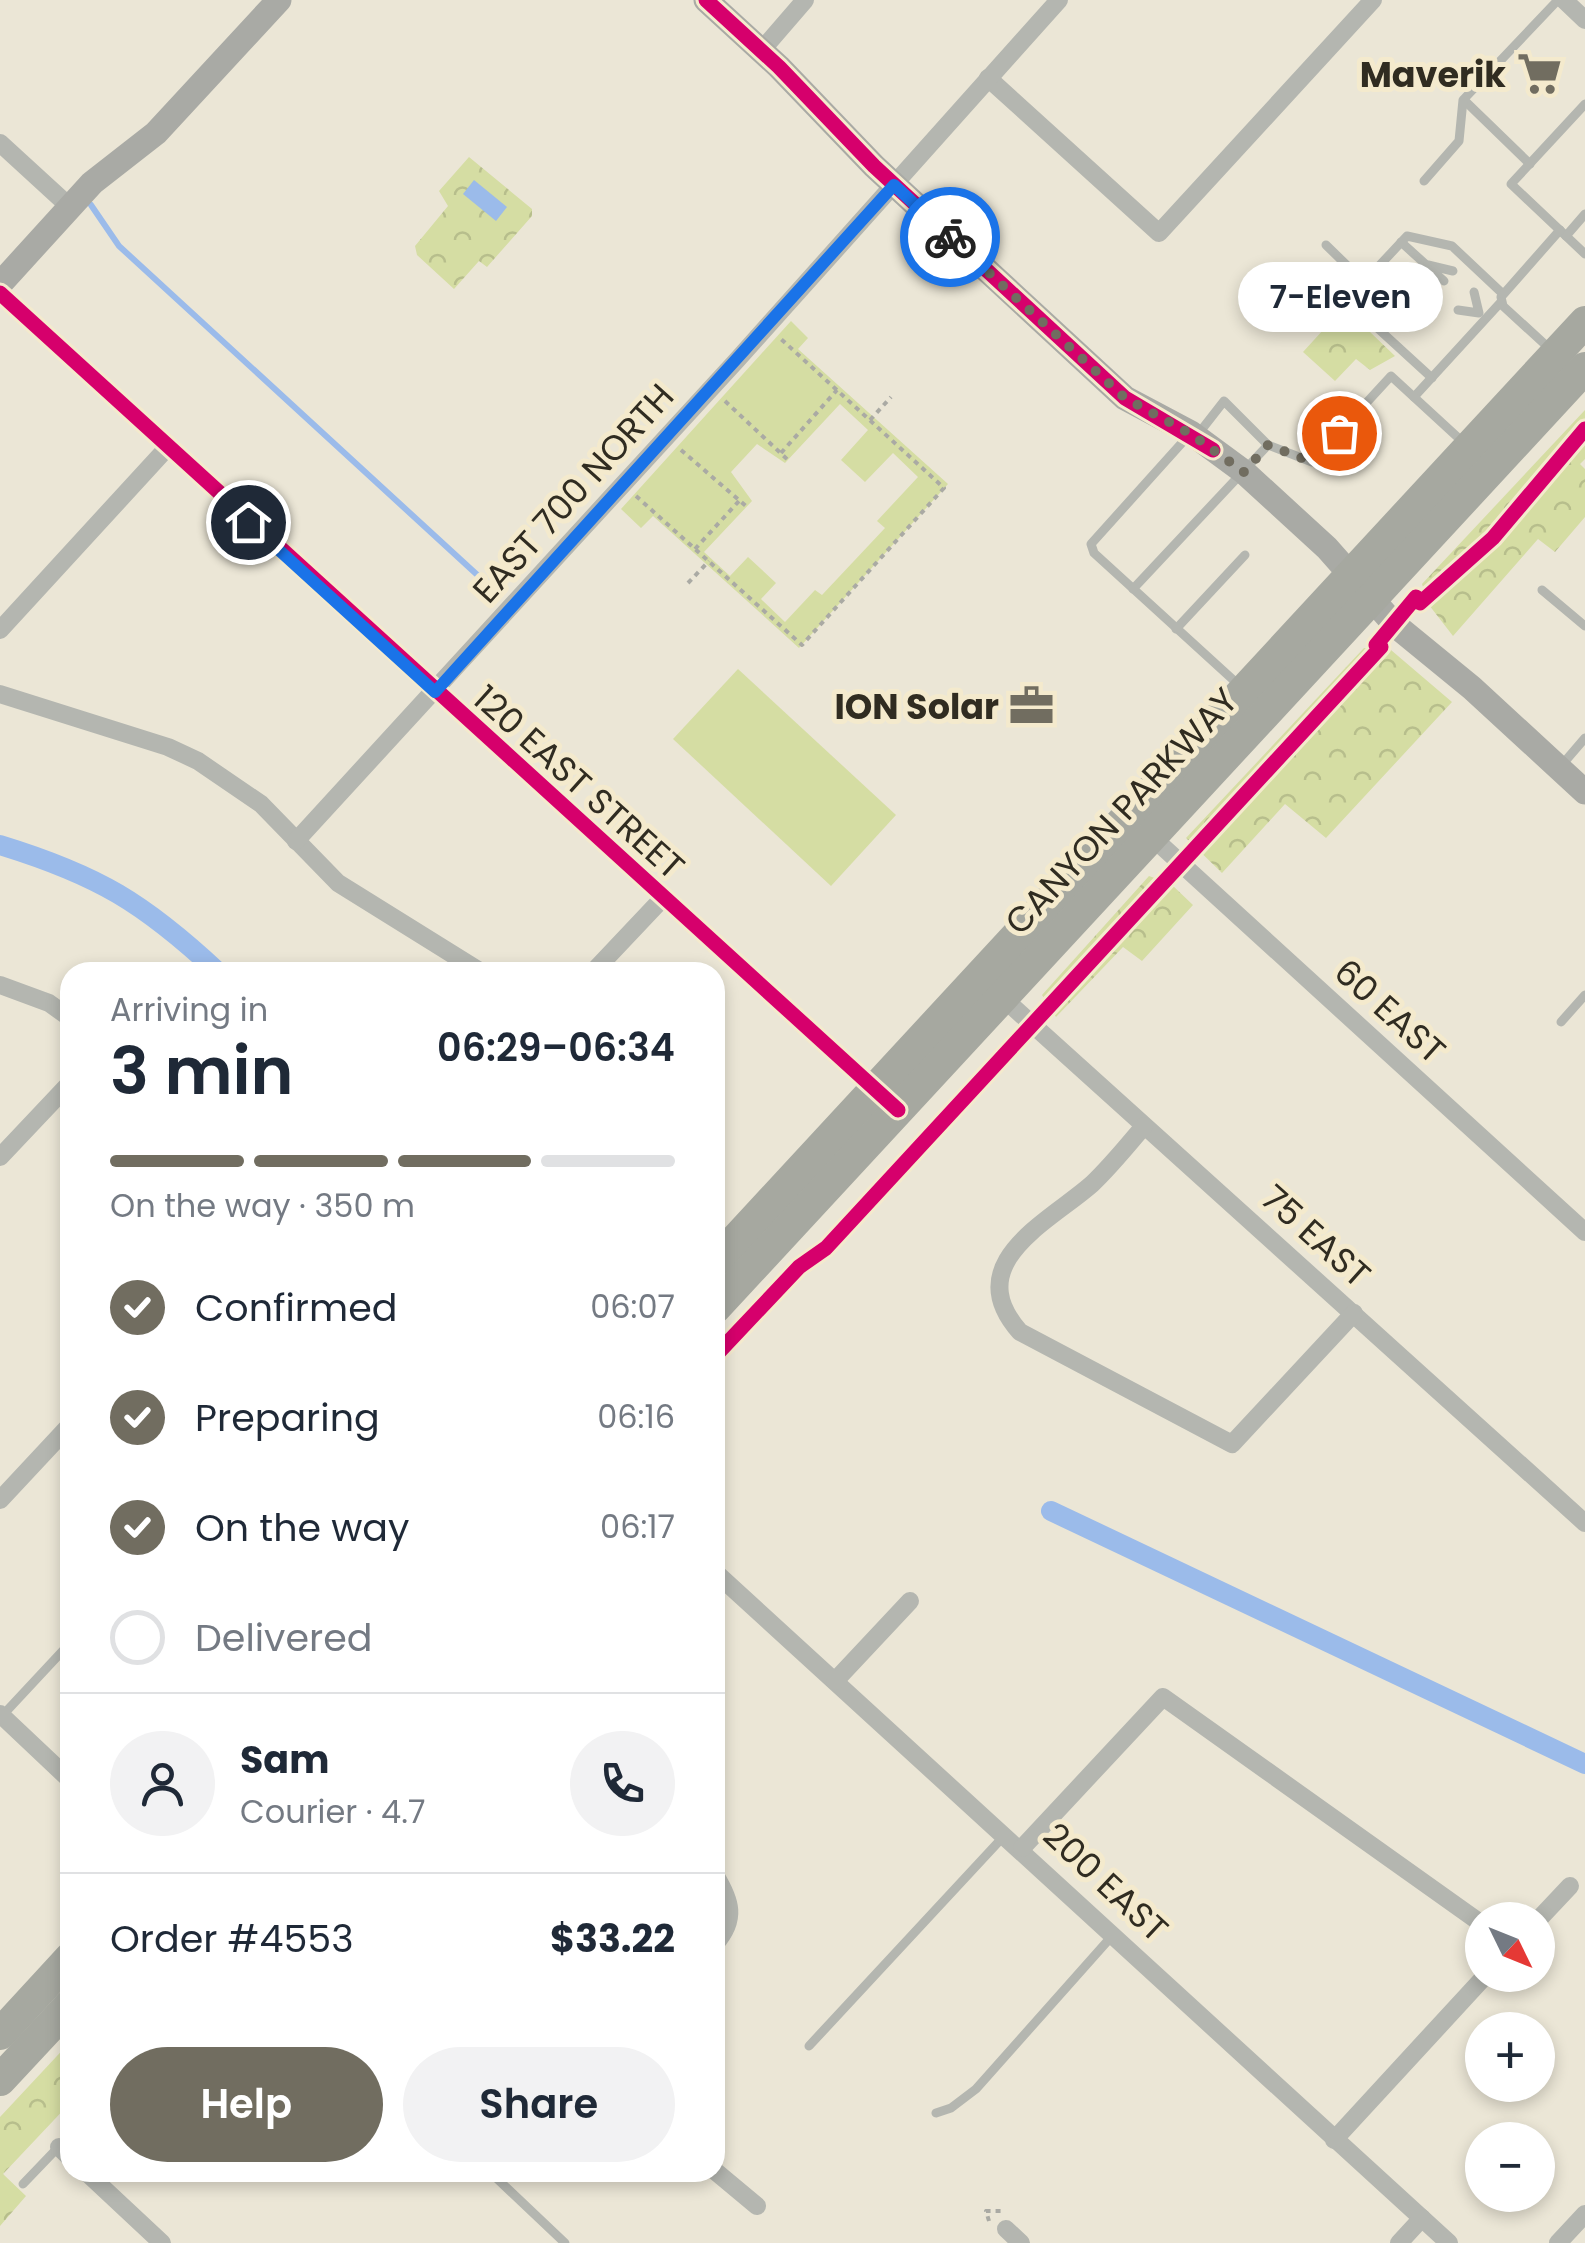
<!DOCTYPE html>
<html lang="en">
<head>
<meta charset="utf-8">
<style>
	body { margin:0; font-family:Poppins,sans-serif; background:#f2f2f3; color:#1f2937; height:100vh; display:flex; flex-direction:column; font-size:38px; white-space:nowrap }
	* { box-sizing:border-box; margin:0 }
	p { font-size:32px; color:#747a83 }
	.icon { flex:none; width:55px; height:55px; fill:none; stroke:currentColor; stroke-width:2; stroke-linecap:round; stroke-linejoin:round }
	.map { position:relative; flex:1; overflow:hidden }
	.sheet { position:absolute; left:60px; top:962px; width:665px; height:1220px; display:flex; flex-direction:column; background:#fff; border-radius:30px; box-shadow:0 5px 15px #0003 }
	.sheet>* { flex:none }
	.needle { width:65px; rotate:133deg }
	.controls { position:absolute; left:1465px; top:1902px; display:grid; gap:20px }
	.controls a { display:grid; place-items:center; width:90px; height:90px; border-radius:50%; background:#fff; box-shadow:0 5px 15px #0003; font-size:50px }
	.pin { position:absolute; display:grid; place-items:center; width:85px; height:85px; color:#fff; margin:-42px; border:5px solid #fff; border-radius:50%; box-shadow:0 2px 10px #0007 }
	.courier { position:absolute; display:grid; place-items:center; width:100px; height:100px; margin:-50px; border:8px solid #1a73e8; border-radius:50%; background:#fff; color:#222; box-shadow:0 2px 12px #0007 }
	.bubble { position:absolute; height:70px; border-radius:35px; background:#fff; box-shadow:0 5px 15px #0003; font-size:32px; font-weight:600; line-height:70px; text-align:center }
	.overview em { font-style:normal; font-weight:600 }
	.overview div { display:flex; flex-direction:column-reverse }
	.overview { display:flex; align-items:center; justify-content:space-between; height:170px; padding:0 50px }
	h1 { font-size:65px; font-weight:600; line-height:75px }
	.bar { display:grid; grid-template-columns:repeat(4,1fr); gap:15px 10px; align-content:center; height:120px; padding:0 50px }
	.bar i { height:12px; border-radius:8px; background:#e0e1e3 }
	.bar .selected { background:#716d60 }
	.bar p { grid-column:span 4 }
	.line { display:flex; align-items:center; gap:25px; padding:0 50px; border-top:2px solid #e0e1e3 }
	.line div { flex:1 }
	.round { display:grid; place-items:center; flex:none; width:105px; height:105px; border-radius:52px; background:#f2f2f3 }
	ol { padding:0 50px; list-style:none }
	li { display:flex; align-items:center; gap:30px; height:110px }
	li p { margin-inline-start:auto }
	li .icon { padding:10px; border-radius:50%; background:#716d60; color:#fff; stroke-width:4 }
	li:last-child { color:#747a83 }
	li i { width:55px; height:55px; border:5px solid #e0e1e3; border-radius:50% }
	.cta { display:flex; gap:20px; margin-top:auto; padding:20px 50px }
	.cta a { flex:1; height:115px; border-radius:60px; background:#716d60; color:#fff; font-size:40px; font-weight:600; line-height:115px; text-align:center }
	.cta a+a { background:#f2f2f3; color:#1f2937 }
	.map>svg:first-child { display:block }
	.grass { fill:#d5dda3; fill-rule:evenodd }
	.park { fill:url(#park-crowns) }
	.water { fill:#9bbbea }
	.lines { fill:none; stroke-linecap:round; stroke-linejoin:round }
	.stream { stroke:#9bbbea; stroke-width:6 }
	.canal { stroke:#9bbbea; stroke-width:20 }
	.path { stroke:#aaaaa4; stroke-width:4; stroke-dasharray:5 5; stroke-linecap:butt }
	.lane { stroke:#b4b6b0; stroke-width:9 }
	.street { stroke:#b4b6b0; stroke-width:18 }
	.secondary { stroke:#a9aaa5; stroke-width:25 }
	.highway { stroke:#a6a8a0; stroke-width:32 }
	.cycleway-casing { stroke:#f4eacd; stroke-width:21 }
	.cycleway { stroke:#d6006c; stroke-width:15 }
	.done { stroke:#716d60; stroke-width:10; stroke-dasharray:0 18 }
	.route { stroke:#1a73e8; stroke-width:12 }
	.labels { text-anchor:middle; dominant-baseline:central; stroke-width:10; stroke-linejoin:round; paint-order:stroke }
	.poi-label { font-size:35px; font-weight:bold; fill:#302c21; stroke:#f4eacd; text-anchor:end }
	.street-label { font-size:35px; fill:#302c21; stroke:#f4eacd }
</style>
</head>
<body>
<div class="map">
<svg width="1585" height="2243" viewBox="0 0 1585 2243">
	<defs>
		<pattern id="park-crowns" width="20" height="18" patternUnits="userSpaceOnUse" patternTransform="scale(2.5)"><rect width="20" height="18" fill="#d5dda3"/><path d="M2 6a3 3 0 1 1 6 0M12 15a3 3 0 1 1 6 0" fill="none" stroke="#b7be8c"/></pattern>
	</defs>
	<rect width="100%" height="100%" fill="#ebe6d6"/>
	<!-- grass -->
	<g class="grass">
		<path d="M791,321L808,338L798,349L948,484L799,648L653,516L641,528L621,509ZM840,404L868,430L841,460L865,482L893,453L918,477L877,521L885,528L822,595L815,590L785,622L761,599L776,583L748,557L730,576L704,552L752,501L731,472L757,444L785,463Z"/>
		<polygon points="738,669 896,815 831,886 673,739"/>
	</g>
	<!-- park -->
	<g class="park">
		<polygon points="469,157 532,209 532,216 487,267 479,261 454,289 417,255 415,246 448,206 439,191"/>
		<polygon points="1344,307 1395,356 1370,370 1356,359 1335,381 1303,352"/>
		<polygon points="1585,410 1585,459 1580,464 1585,469 1585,517 1555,552 1538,539 1453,636 1429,605 1422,584"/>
		<polygon points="1364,648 1391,650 1452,702 1326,838 1285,804 1222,873 1186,838"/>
		<polygon points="1149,876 1171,884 1193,905 1142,961 1123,947 1056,1017 1042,995"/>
		<polygon points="70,2042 70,2103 3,2174 26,2196 0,2226 0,2117"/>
	</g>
	<!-- water -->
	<polygon class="water" points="474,180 507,207 496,221 463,194"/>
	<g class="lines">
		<!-- stream -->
		<polyline class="stream" points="91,205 119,246 497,593"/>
		<!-- canal -->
		<g class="canal">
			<path d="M0,845C98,875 144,903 218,972"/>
			<polyline points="1051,1511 1585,1764"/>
		</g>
		<!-- path -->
		<g class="path">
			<polyline points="725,401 788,460"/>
			<polyline points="870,420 891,397"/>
			<polyline points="681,450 747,507"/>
			<polyline points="781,453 837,390"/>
			<polyline points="636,496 802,645 944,488 781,339"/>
			<polyline points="695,549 739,501"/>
			<polyline points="688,583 709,561"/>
			<polyline points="989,2221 986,2211 1001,2211"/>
		</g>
		<!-- lane -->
		<g class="lane">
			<polyline points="1464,100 1530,164"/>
			<polyline points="1585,104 1511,184 1585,254"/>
			<polyline points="1424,181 1459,141 1463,100 1558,0"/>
			<polyline points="1566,236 1585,214"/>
			<polyline points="1401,242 1444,281"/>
			<polyline points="1326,245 1364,282 1373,324 1432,378"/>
			<polyline points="1428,265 1453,271"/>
			<polyline points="1427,267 1437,289"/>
			<polyline points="1364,282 1407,236 1452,246 1503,294"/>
			<polyline points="1458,310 1479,313 1474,292"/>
			<polyline points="1550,349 1503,306 1501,297 1560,230"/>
			<polyline points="1414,397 1501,302"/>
			<polyline points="1199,433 1224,401 1268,445"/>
			<polyline points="1189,435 1091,544 1094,553 1241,687"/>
			<polyline points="1133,589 1268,445 1312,462 1391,376 1465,444"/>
			<polyline points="1542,590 1585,626"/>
			<polyline points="1176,629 1245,555"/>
			<polyline points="1561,766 1585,738"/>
			<polyline points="1561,1022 1585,995"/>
			<polyline points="2,1716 70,1643"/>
			<polyline points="809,2046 1004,1836"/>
			<polyline points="936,2113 951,2108 976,2089 1112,1936"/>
			<polyline points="490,2172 565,2243"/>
			<polyline points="23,2184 70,2135"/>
		</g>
		<!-- street -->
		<g class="street">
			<polyline points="1564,0 1585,20"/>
			<polyline points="761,51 805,0"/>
			<polyline points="988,78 1159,233 1373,0"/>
			<polyline points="0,143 71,208"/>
			<polyline points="0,293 879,1094"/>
			<polyline points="0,630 167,448"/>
			<polyline points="0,694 168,747 198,761 261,804 338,883 481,972"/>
			<polyline points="1152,837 1585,1232"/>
			<polyline points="296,841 737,360 1059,0"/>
			<polyline points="593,972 662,899"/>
			<polyline points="0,985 49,1003 70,1018"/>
			<polyline points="1003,998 1585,1523"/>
			<path d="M1144,1126C1127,1146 1111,1166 1092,1184C1049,1222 959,1263 1020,1332L1232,1444L1354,1313"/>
			<polyline points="0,1157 70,1083"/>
			<polyline points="0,1500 70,1425"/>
			<polyline points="715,1572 1449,2243"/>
			<polyline points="835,1681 910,1601"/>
			<polyline points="0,1714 70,1780"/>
			<polyline points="1022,1848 1163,1697 1482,1924"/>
			<path d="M715,1875C731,1901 737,1919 715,1944"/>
			<polyline points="1538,1920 1570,1886"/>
			<polyline points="1334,2140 1486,1975"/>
			<polyline points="59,2147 70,2158"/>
			<polyline points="715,2171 757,2206"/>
			<polyline points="86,2172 162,2243"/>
			<polyline points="1006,2229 1021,2243"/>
			<polyline points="1399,2243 1422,2218"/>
			<polyline points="1558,2243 1585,2214"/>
		</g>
		<!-- secondary -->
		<g class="secondary">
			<polyline points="706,0 779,67 874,166 1125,398 1191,433 1244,472 1327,548 1395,625 1472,688 1585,792"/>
			<polyline points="0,284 92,183 156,133 279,0"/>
		</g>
		<!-- highway -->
		<g class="highway">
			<polyline points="715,1262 1585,322"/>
			<polyline points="715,1308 1585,368"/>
			<polyline points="0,2034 70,1958"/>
			<polyline points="0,2080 70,2005"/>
		</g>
		<defs>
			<g id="cycleway">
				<polyline points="706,0 779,67 874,166 1125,398 1213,450"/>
				<polyline points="0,293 898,1110"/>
				<polyline points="715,1356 799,1267 826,1248 1381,647 1376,645 1416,597 1420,603 1493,538 1585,429"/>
			</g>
		</defs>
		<!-- cycleway casing -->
		<use href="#cycleway" class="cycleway-casing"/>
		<!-- cycleway -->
		<use href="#cycleway" class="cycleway"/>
	</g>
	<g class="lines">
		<!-- done -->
		<polyline class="done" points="950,237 1125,398 1191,434 1244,472 1268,445 1312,462 1339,433"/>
		<!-- route -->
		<polyline class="route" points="248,522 435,692 894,185 950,237"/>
	</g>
	<!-- icons -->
	<defs>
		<symbol id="supermarket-bare" viewBox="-9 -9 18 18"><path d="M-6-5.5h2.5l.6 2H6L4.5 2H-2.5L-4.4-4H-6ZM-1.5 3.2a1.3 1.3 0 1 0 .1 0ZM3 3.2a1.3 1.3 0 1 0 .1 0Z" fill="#716d60" stroke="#f4eacd" stroke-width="2.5" paint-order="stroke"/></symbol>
		<symbol id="office-bare" viewBox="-9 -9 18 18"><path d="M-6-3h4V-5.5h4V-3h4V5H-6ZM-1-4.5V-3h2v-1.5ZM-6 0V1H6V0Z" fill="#716d60" stroke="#f4eacd" stroke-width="2.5" paint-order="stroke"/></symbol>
	</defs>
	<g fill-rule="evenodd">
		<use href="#supermarket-bare" x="1508" y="42" width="63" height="63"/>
		<use href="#office-bare" x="1000" y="674" width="63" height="63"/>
	</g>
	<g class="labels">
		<!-- poi labels -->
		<g class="poi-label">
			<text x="1506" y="74">Maverik</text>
			<text x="999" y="706">ION Solar</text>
		</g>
		<!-- street labels -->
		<g class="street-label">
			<text transform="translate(573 493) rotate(-48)">EAST 700 NORTH</text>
			<text transform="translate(579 782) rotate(42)">120 EAST STREET</text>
			<text transform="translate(1121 811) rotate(-47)">CANYON PARKWAY</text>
			<text transform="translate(1390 1011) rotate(42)">60 EAST</text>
			<text transform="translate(1316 1236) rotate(42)">75 EAST</text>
			<text transform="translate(1106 1882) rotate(43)">200 EAST</text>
		</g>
	</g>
</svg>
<div class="controls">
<a><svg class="needle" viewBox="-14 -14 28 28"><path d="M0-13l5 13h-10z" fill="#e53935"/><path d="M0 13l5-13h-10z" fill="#747a83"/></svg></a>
<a>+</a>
<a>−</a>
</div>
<div class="pin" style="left:1339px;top:433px;background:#ea580c"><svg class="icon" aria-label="bag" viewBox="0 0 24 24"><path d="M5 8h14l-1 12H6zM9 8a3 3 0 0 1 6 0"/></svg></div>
<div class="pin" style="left:248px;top:522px;background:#1f2937"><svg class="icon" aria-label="home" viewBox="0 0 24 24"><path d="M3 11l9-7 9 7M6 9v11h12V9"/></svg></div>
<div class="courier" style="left:950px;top:237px"><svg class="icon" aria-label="bike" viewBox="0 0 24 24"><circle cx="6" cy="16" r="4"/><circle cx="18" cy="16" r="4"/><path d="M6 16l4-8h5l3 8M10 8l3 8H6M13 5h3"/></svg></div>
<div class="bubble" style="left:1238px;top:262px;width:205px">7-Eleven</div>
<section class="sheet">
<div class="overview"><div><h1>3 min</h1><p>Arriving in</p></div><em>06:29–06:34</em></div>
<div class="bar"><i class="selected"></i><i class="selected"></i><i class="selected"></i><i></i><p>On the way · 350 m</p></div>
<ol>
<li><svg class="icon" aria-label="check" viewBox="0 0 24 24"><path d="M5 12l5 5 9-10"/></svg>Confirmed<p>06:07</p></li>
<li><svg class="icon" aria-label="check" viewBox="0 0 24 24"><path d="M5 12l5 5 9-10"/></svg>Preparing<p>06:16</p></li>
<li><svg class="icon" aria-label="check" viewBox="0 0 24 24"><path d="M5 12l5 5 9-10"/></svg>On the way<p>06:17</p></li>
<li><i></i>Delivered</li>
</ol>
<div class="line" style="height:180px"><a class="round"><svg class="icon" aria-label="person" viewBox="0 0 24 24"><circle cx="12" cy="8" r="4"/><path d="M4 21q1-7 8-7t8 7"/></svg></a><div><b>Sam</b><p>Courier · 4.7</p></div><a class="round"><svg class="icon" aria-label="phone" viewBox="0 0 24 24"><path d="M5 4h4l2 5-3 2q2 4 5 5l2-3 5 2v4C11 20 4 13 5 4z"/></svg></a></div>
<div class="line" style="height:130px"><div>Order #4553</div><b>$33.22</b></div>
<div class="cta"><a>Help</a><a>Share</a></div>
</section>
</div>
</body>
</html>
